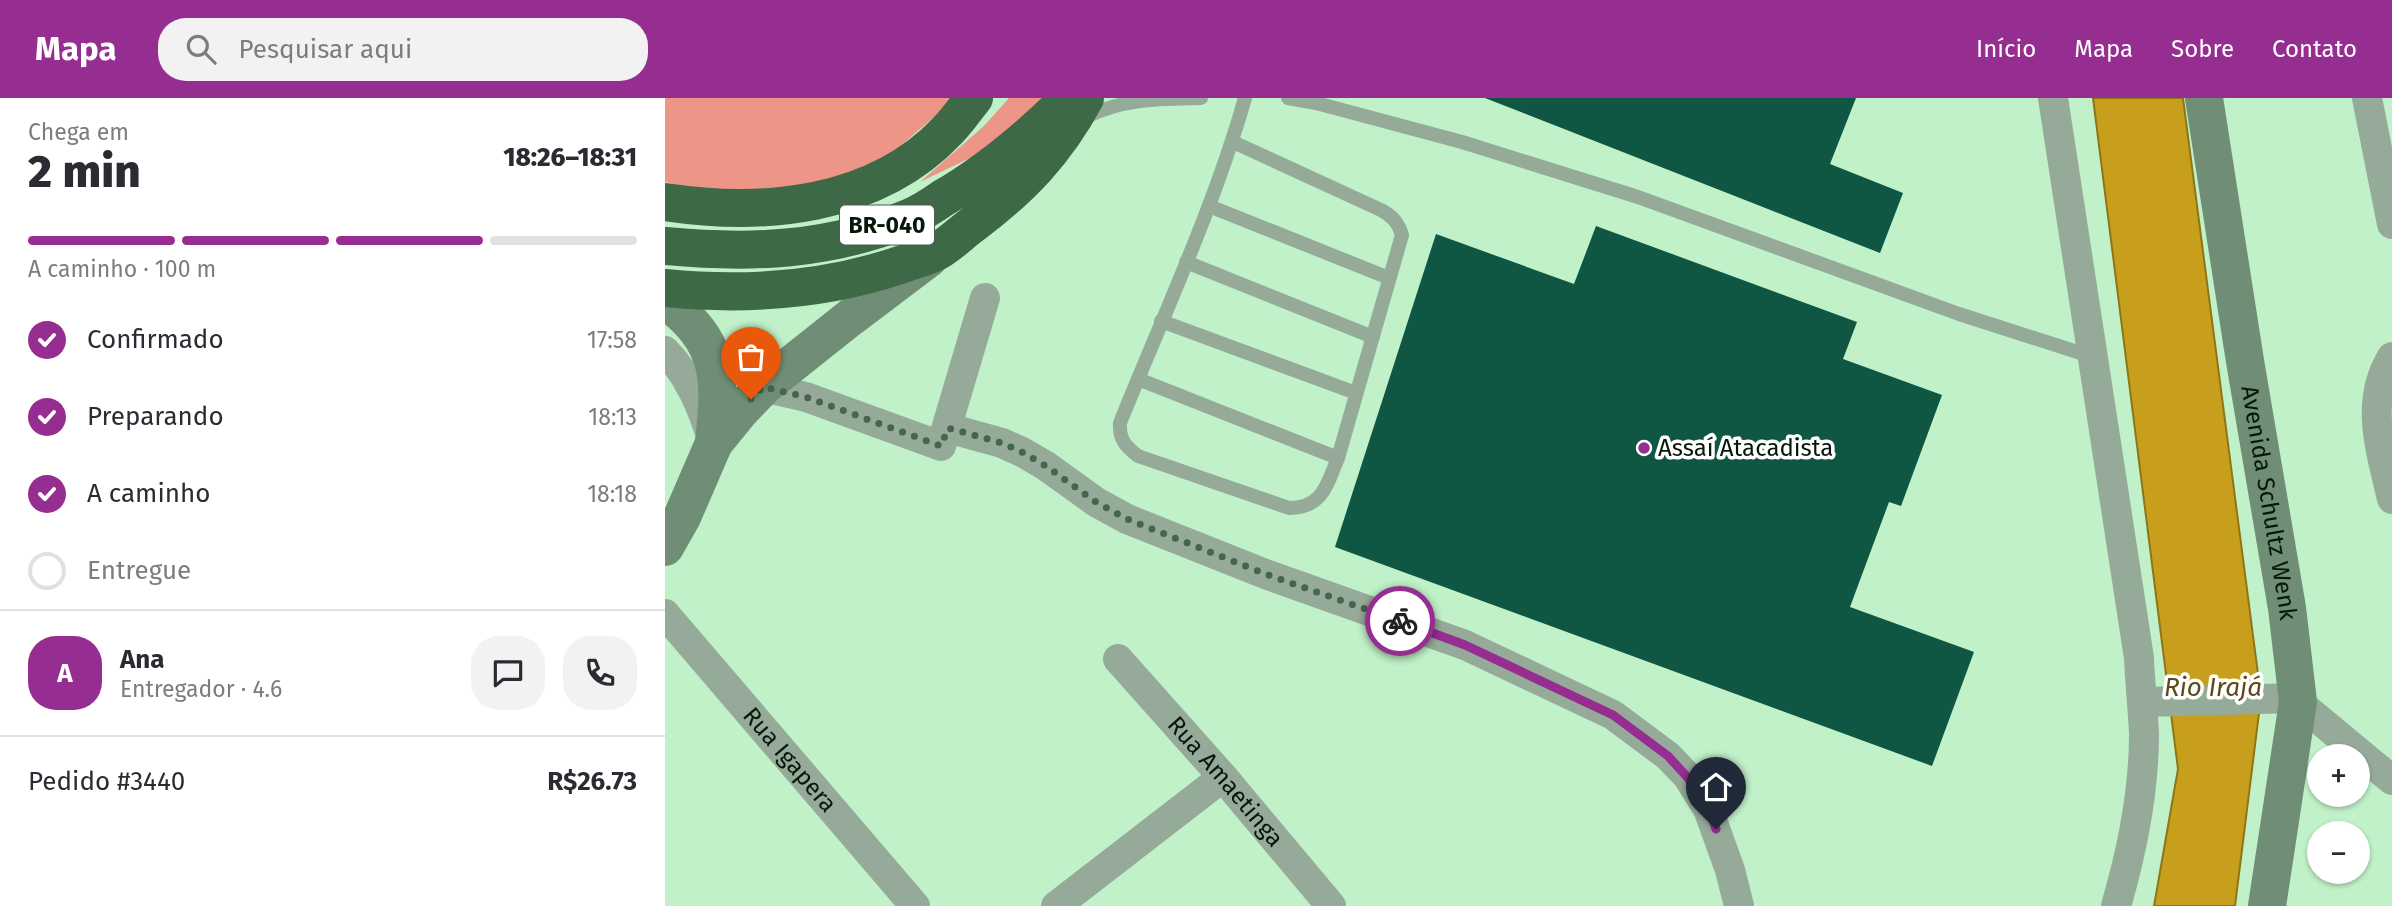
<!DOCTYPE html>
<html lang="pt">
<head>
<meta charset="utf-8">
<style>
	body { margin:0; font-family:"Fira Sans",sans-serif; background:#f2f2f3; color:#2b2b33; height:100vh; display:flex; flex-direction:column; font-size:26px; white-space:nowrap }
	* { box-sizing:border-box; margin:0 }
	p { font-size:23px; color:#7c7c81 }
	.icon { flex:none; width:38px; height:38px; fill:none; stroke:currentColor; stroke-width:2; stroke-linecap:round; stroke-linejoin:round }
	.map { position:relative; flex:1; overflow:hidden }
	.side { display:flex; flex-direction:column; background:#fff; width:665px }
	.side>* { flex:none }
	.fabs { position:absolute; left:1642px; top:646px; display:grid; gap:14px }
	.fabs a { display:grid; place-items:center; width:63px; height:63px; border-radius:50%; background:#fff; box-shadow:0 2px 5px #0004; font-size:35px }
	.pin { position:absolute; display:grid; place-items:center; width:60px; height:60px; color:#fff; margin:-72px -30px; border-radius:50% 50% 50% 0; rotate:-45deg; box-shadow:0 0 7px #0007 }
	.pin .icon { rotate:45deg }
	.courier { position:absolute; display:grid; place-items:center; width:70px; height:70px; margin:-35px; border:5px solid #962d91; border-radius:50%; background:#fff; color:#222; box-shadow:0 2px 9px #0007 }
	.head em { font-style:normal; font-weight:800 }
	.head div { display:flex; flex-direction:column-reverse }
	.head { display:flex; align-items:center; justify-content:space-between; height:119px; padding:0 28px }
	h1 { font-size:46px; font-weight:800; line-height:52px }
	.bar { display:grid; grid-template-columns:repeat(4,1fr); gap:10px 7px; align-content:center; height:84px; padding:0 28px }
	.bar i { height:9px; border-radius:5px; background:#e1e1e2 }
	.bar .active { background:#962d91 }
	.bar p { grid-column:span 4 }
	.line { display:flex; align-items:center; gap:18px; padding:0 28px; border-top:2px solid #e1e1e2 }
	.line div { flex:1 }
	.round { display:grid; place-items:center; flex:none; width:74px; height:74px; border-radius:28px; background:#f2f2f3 }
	ol { padding:0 28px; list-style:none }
	li { display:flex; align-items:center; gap:21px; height:77px }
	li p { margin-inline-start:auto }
	li .icon { padding:7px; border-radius:50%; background:#962d91; color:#fff; stroke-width:4 }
	li:last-child { color:#7c7c81 }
	li i { width:38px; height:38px; border:4px solid #e1e1e2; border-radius:50% }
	header { display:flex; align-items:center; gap:42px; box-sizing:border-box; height:98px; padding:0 35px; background:#962d91; color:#fff }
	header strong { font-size:33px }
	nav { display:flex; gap:38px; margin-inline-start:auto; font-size:24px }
	.search { width:490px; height:63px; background:#f2f2f3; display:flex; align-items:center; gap:18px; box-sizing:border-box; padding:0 24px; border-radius:28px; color:#7c7c81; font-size:26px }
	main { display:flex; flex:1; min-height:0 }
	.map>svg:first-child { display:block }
	.green { fill:#ed9587 }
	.water { fill:#c79f1c; stroke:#8d7617; stroke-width:2 }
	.building { fill:#0f5643 }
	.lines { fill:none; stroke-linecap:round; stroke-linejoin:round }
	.lane { stroke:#96aa99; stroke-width:14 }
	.street { stroke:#96aa99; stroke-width:30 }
	.secondary { stroke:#708e75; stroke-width:38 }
	.highway { stroke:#3d6946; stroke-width:38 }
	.done { stroke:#47644c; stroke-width:7; stroke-dasharray:0 12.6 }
	.route { stroke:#962d91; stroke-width:9 }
	.poi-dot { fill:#962d91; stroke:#fff; stroke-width:2.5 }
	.labels { text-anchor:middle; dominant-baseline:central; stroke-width:7; stroke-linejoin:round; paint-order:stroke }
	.shield { fill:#fff; stroke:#515d54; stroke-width:2 }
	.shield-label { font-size:23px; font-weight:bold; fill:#06180a }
	.poi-label { font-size:24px; fill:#06180a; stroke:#fff; text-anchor:start }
	.street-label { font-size:24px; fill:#06180a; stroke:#fff }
	.water-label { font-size:26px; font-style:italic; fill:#5b4a1b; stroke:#fff }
</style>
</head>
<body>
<header>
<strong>Mapa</strong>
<div class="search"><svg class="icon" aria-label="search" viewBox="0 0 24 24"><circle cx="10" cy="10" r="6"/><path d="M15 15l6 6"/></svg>Pesquisar aqui</div>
<nav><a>Início</a><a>Mapa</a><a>Sobre</a><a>Contato</a></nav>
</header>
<main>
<section class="side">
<div class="head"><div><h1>2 min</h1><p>Chega em</p></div><em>18:26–18:31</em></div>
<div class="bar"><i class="active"></i><i class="active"></i><i class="active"></i><i></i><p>A caminho · 100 m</p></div>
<ol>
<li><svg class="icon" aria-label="check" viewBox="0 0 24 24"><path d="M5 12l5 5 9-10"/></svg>Confirmado<p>17:58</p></li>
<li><svg class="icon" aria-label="check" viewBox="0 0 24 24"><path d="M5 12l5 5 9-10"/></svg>Preparando<p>18:13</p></li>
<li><svg class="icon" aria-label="check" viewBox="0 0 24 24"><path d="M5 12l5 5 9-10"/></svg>A caminho<p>18:18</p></li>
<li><i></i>Entregue</li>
</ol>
<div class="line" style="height:126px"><b class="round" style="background:#962d91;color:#fff">A</b><div><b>Ana</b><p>Entregador · 4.6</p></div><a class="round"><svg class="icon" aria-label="chat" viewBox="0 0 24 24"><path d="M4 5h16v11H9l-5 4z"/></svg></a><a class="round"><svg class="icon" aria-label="phone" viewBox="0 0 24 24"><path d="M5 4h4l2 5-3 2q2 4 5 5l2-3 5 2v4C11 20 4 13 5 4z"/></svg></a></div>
<div class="line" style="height:91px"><div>Pedido #3440</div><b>R$26.73</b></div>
</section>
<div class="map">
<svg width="1727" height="808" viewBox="0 0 1727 808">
	<rect width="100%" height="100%" fill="#c0f1c8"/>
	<!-- green -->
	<g class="green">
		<polygon points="0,0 291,0 217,64 145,89 38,93 0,84"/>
		<polygon points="344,0 381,0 326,50 255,84 319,28"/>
	</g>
	<!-- water -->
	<polygon class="water" points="1428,0 1518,0 1596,599 1570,808 1489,808 1513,671"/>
	<!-- building -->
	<g class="building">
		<polygon points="820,0 1191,0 1165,66 1238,95 1215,155"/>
		<polygon points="931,128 1192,224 1178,261 1277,297 1236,408 1224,404 1185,509 1309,554 1267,668 670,449 771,136 909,186"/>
	</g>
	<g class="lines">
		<!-- lane -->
		<g class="lane">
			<polyline points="623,0 651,5 797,44 973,99 1294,216 1428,259"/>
			<path d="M420,19C462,0 492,1 536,0"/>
			<path d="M568,44L716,112C727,118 733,124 737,137L673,360C662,386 658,410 624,410L473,358C460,348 454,341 455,325C498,218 548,112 580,0"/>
			<polyline points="544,108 724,180"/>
			<polyline points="521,164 708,239"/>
			<polyline points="496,223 691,295"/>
			<polyline points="473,281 673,360"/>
		</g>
		<!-- street -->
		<g class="street">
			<path d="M1388,0L1474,560C1475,586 1478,611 1479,636C1479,694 1467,753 1451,808"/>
			<polyline points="1702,0 1727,126"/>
			<path d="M0,253C24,277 37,309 47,341"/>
			<path d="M1727,259C1699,304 1716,353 1727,401"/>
			<polyline points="98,289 141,299 276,348 320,200"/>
			<polyline points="283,330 337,345 357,354 381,368 431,404 462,421 603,477 800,547 948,617 1003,658 1023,679 1043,711 1065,772 1074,808"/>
			<path id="s1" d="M0,516L250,808"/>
			<path id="s2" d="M453,561L558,679L666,808"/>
			<polyline points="1477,604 1633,600"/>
			<polyline points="1633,604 1727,682"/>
			<polyline points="391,808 558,679"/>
		</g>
		<!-- secondary -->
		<g class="secondary">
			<path id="s3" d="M1539,0L1580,263L1622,510L1633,604L1602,808"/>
			<path d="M0,202C57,244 56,280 49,345"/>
			<polyline points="0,449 17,419 49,345 75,313 98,289 186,219 264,160"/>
		</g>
		<!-- highway -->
		<g class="highway">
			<path d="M0,104C98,119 210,109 282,33C292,23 300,11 309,0"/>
			<path d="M0,148C86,156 165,153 246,119C257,114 268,107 278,100C323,74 362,41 399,5"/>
			<path d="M0,190C80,198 162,192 238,166C249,162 263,159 273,153C285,146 296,135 307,127C356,90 391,54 420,0"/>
		</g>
	</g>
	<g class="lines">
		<!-- done -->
		<polyline class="done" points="86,301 98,289 141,299 276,348 283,330 337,345 357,354 381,368 431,404 462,421 603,477 735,523"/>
		<!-- route -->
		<polyline class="route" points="735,523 800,547 948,617 1003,658 1023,680 1044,710 1051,731"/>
	</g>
	<!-- markers -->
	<circle class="poi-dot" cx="979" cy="350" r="7"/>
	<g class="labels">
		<!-- shield labels -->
		<rect class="shield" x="175" y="107.5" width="94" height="39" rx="5"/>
		<g class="shield-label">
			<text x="222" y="127">BR-040</text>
		</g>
		<!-- poi labels -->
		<g class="poi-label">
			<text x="993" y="350">Assaí Atacadista</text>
		</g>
		<!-- street labels -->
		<g class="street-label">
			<text stroke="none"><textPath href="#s3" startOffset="410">Avenida Schultz Wenk</textPath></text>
			<text stroke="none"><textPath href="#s1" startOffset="192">Rua Igapera</textPath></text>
			<text stroke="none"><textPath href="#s2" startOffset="163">Rua Amaetinga</textPath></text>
		</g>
		<!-- water labels -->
		<g class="water-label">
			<text x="1548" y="589">Rio Irajá</text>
		</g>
	</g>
</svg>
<div class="fabs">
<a>+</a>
<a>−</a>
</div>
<div class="pin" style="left:86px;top:301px;background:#ea580c"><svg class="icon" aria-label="bag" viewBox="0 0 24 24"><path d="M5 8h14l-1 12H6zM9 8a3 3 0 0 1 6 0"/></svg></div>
<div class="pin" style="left:1051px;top:731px;background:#1f2937"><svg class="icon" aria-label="home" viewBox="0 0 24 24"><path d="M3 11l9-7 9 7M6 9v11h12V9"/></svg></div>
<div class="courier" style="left:735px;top:523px"><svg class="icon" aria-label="bike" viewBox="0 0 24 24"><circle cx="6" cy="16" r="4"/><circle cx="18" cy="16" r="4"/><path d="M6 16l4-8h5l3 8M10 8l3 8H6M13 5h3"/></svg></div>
</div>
</main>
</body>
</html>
